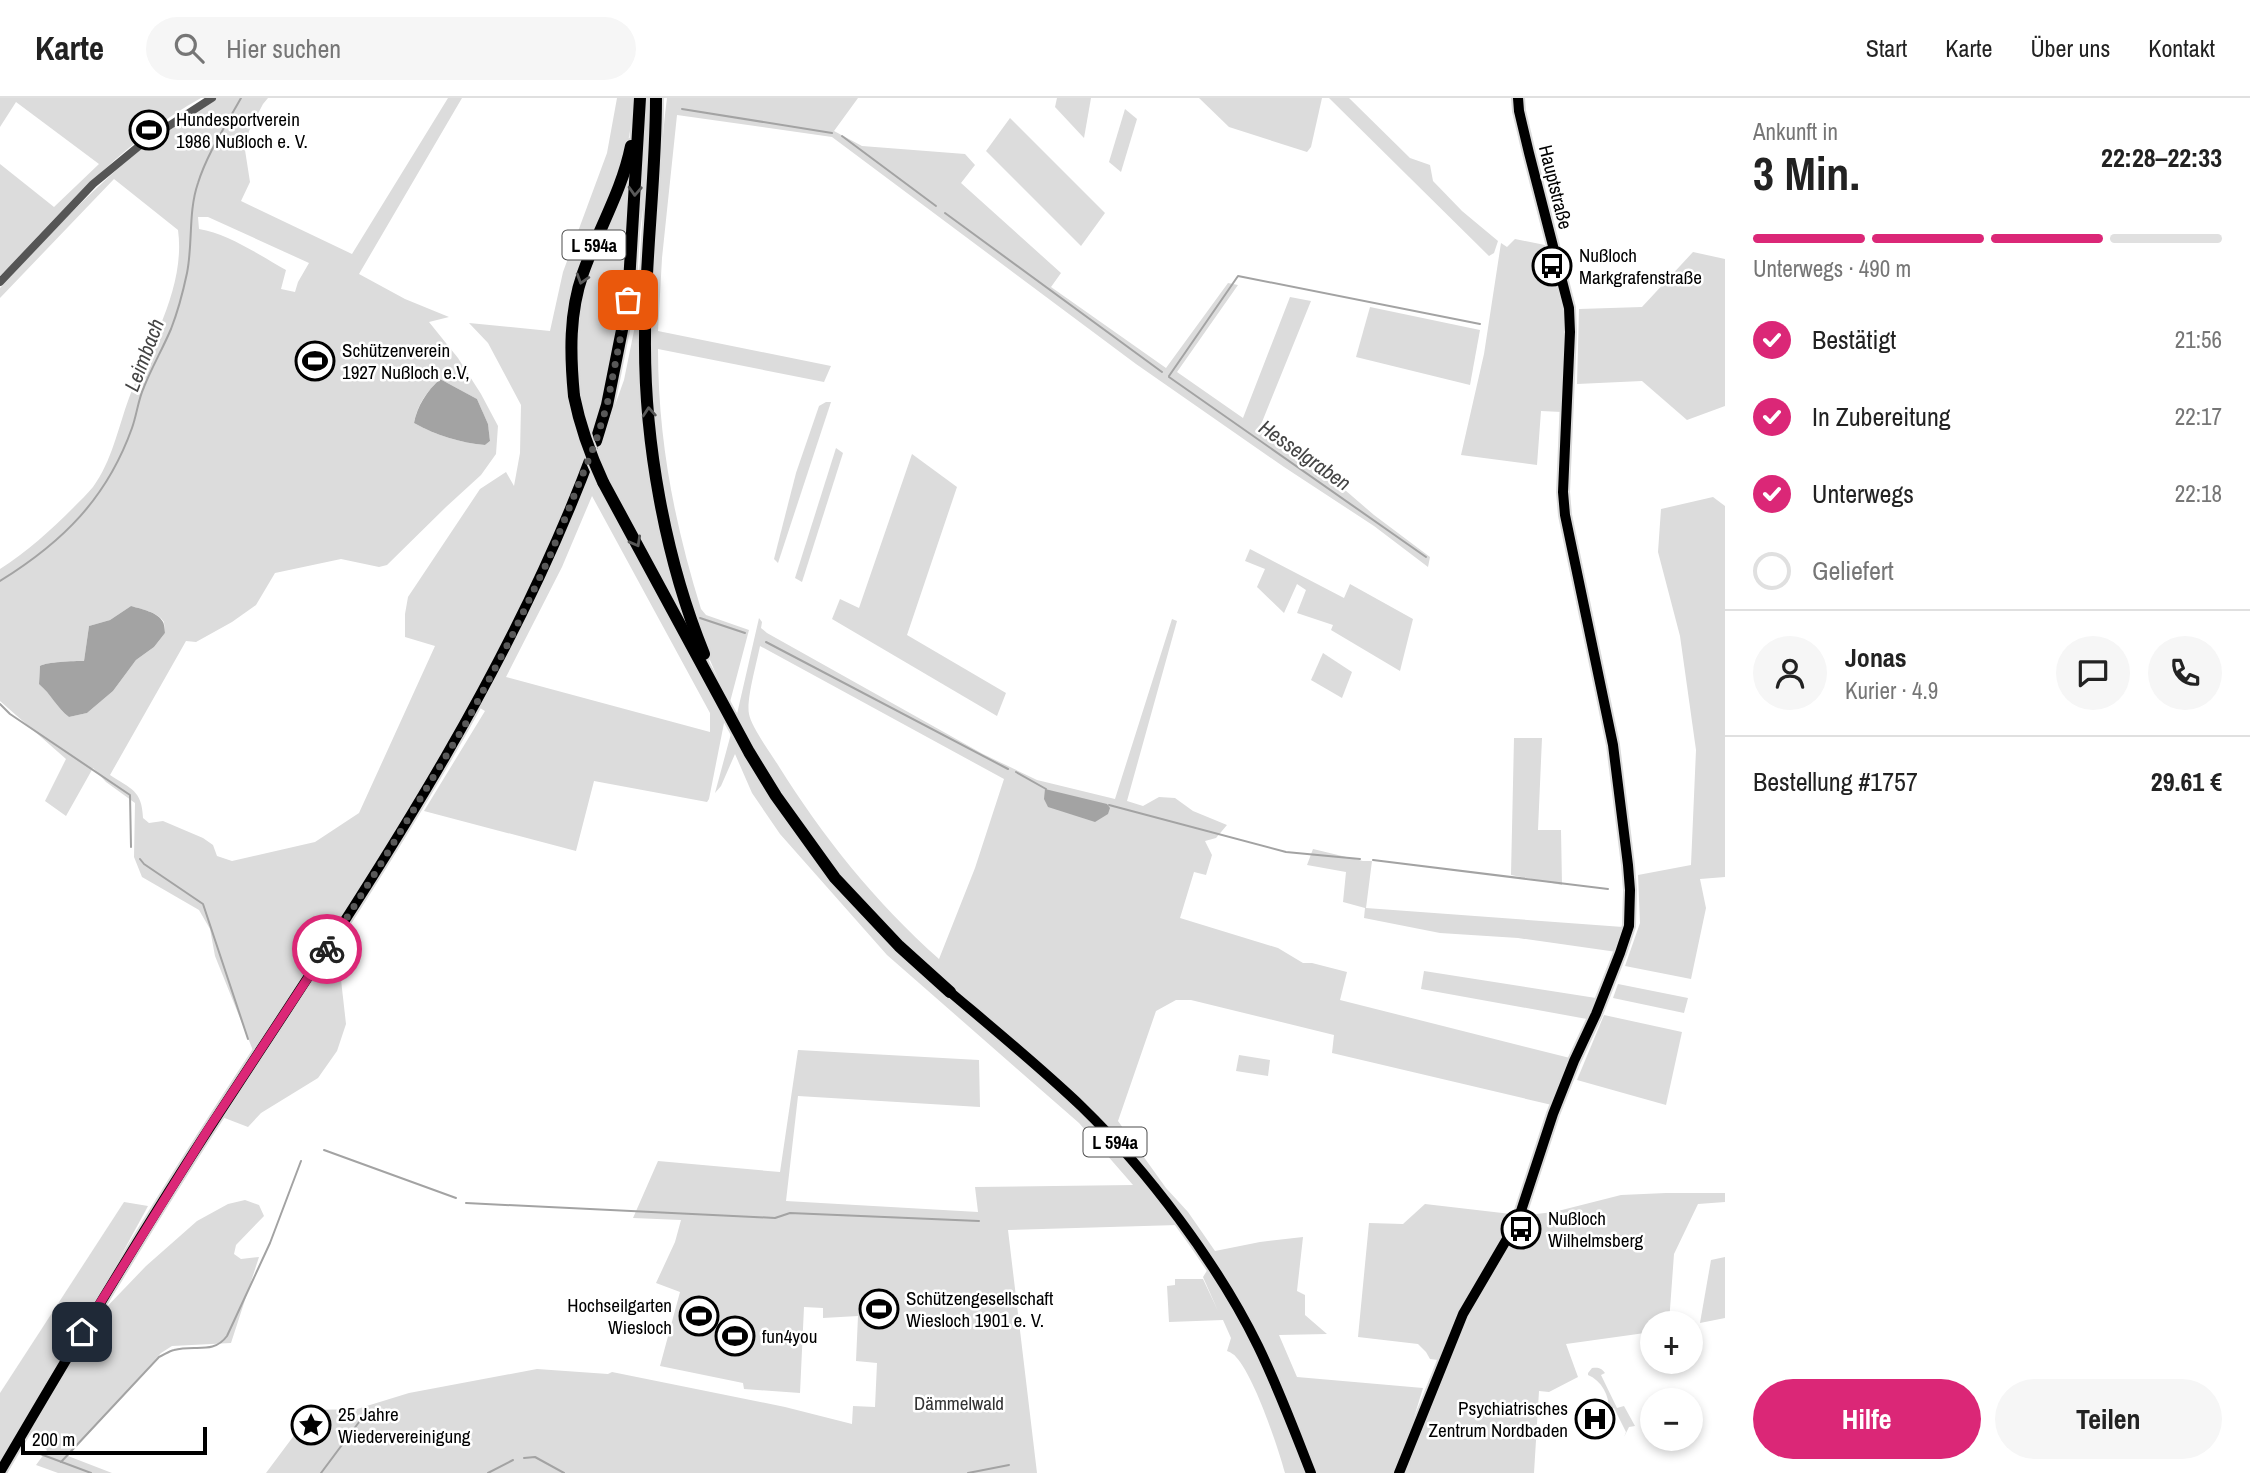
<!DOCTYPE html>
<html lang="de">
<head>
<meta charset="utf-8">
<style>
	body { margin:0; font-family:"Archivo Narrow",sans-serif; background:#f6f6f6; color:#222; height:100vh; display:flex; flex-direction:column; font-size:26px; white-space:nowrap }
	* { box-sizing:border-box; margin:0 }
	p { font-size:23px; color:#767676 }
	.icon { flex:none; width:38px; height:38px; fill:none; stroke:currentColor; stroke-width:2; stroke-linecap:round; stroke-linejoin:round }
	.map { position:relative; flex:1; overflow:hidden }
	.panel { display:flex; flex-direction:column; background:#fff; width:525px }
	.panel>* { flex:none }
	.tools { position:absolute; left:1640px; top:1213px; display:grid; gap:14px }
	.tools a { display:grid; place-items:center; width:63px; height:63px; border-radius:50%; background:#fff; box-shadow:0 4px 10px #0003; font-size:35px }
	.scale { position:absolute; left:21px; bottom:18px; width:186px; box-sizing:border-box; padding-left:7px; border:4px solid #000; border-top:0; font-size:19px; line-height:24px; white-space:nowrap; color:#000; -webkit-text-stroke:5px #fff; paint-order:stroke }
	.pin { position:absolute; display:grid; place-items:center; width:60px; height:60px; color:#fff; margin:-30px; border-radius:14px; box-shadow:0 4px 10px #0006 }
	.courier { position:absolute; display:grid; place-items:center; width:70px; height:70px; margin:-35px; border:5px solid #db2777; border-radius:50%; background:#fff; color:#222; box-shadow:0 2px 9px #0007 }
	.head em { font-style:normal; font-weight:800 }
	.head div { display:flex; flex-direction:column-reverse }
	.head { display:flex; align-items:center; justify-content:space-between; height:119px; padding:0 28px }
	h1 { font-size:46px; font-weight:800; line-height:52px }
	.bar { display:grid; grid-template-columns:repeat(4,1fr); gap:10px 7px; align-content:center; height:84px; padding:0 28px }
	.bar i { height:9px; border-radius:5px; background:#e0e0e0 }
	.bar .current { background:#db2777 }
	.bar p { grid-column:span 4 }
	.line { display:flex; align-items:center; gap:18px; padding:0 28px; border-top:2px solid #e0e0e0 }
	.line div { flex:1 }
	.round { display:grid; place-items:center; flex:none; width:74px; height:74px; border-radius:37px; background:#f6f6f6 }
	ol { padding:0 28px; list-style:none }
	li { display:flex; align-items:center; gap:21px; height:77px }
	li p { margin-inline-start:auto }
	li .icon { padding:7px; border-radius:50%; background:#db2777; color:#fff; stroke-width:4 }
	li:last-child { color:#767676 }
	li i { width:38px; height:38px; border:4px solid #e0e0e0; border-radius:50% }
	.primary-button { display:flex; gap:14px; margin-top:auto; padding:14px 28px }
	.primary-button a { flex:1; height:80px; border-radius:42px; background:#db2777; color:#fff; font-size:28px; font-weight:800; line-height:80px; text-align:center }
	.primary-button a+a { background:#f6f6f6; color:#222 }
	header { display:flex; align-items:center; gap:42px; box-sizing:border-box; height:98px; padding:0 35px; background:#fff; border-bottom:2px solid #e0e0e0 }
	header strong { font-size:33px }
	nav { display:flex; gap:38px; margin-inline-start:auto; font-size:24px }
	.search { width:490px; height:63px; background:#f6f6f6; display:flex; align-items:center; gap:18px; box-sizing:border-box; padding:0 24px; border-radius:38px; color:#767676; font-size:26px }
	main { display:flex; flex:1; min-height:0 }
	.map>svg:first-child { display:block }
	.green { fill:#dcdcdc; fill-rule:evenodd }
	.water { fill:#a3a3a3 }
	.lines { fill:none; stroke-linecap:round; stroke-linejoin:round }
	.stream { stroke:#a3a3a3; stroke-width:2 }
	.major-casing { stroke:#dbdbdb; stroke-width:14 }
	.highway-casing { stroke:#dbdbdb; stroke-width:16 }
	.minor { stroke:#555; stroke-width:8 }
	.major { stroke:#000; stroke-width:10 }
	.highway { stroke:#000; stroke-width:12 }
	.highway-bridge-casing { stroke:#dbdbdb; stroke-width:16; stroke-linecap:butt }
	.highway-bridge { stroke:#000; stroke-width:12 }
	.oneway { stroke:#595959 }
	.done { stroke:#595959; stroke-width:7; stroke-dasharray:0 12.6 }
	.route { stroke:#db2777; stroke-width:9 }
	.labels { text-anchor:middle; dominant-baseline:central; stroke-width:5; stroke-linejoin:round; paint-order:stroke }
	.shield { fill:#fff; stroke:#4c4c4c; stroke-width:2 }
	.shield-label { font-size:18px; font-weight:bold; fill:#000 }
	.poi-label { font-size:19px; fill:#000; stroke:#fff; text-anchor:start }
	.street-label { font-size:19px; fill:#000; stroke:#fff }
	.park-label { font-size:19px; fill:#333; stroke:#fff }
	.water-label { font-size:21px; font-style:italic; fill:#444; stroke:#fff }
</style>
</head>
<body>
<header>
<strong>Karte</strong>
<div class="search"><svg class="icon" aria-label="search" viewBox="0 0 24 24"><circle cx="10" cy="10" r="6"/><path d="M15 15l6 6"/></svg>Hier suchen</div>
<nav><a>Start</a><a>Karte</a><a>Über uns</a><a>Kontakt</a></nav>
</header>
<main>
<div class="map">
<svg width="1725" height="1375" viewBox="0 0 1725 1375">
	<rect width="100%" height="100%" fill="#fff"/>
	<!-- green -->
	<g class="green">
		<path d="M0,0H201C120,45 63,113 0,178V66L54,109L99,66L16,4L0,29Z"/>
		<path d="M217,0H268L263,6L249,33L245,52L250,84L241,103L352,156L448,0H462L359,176L405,201L449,219L429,224L458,260L481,296L498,328L496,356L481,377L446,409L387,467L379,469L341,461L275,475L256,507L232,524L196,544L186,543L110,677C131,691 142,692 143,720L149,725L163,723L203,740L213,747L217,758L232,763L315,744L359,715L435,548L405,539V516L408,499L480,391L506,374L514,388L520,355L521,307L488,245L469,225L550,233L563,174L607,55L617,0H634C631,30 627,61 615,89C605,114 591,137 582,162C563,219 561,284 578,342L586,322L574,259L578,209L585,181L598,144L618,106L626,84L634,53L627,169L618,237L585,360L567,406L516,520L461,622L359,790L254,955L215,858L210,831L199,812L142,779L134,759L135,705L106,684L93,670L66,718L45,703L66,661L0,603V471C27,454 51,432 74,409C80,403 87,396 93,389C112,363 118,330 129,300C149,248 186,190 178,132L114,81L0,200V190C66,119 131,47 217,0ZM198,119H208L309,165L298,184L295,194L281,191L286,172C259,157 229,136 199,131ZM440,281L477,301L488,326L490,343L485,347C461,345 435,337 414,325C417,307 427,293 440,281ZM131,508C141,511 158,514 164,524C164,525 165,534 165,535L154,549L136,562L113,593L87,615L69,619C57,610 51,596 39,585L40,568C46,564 74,563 84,563L89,528L110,522Z"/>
		<polygon points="642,0 652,0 647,83 634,175"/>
		<path d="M667,0H858L834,33L862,48L965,56L975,67L961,85L1061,175L1051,189L1166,270L1228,185L1238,187L1177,274L1243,320L1290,199L1311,203L1260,329L1316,367L1374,417L1430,459L1428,469L1374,428L1284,369L1136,266L832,39L677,17L662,160L658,233L831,268L824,284L658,251C658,341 674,424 701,511L706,517L749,532L730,604C675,502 651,358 649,244C648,199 655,155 658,111C661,74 662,37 667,0Z"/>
		<polygon points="1057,0 1091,0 1084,40 1055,9"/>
		<polygon points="1199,0 1322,0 1311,49 1307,54 1229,29"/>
		<polygon points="1329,0 1349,0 1410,60 1430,67 1433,83 1462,113 1498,143 1494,155 1489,158"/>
		<polygon points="1125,11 1137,21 1121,74 1109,64"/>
		<polygon points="1010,20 1105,115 1081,148 986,53"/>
		<polygon points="1515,141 1545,147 1565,220 1562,314 1541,313 1537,367 1461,357 1484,256 1501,145 1507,149"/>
		<polygon points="1693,154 1725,161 1725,308 1687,322 1642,283 1577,286 1579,211 1642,209"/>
		<polygon points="639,208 643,337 651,392 660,440 697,550 596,360 624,282"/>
		<polygon points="1370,209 1480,232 1470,287 1356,259"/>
		<polygon points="826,304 831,304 778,465 774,461 796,375 819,308"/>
		<polygon points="836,350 843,355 802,484 795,480"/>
		<polygon points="912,356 957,389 907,537 1006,595 997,618 832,521 840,501 859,510"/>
		<path d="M592,374L725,620L709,701L707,704L594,683L576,753L424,713L485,613L480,610L525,524ZM592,398L710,615V634L506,579L562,469Z"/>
		<polygon points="1713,399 1725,408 1725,779 1700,781 1706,810 1691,881 1625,868 1640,825 1638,777 1691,767 1696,652 1680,538 1658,454 1661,411"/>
		<polygon points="1250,451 1344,500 1350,486 1413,521 1400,573 1331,532 1333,527 1297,515 1306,492 1297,486 1284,515 1257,489 1265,471 1245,463"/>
		<path d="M759,520L762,524L761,530L767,535L983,656L1037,682L1115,701L1172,521L1177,523L1127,703L1143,708L1159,699L1175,700L1193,713L1227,727L1216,740L1205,743L1212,757L1206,777L1194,774L1180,820L1278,850L1303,865H1312L1347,874L1340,902L1570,960L1552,1007L1332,955L1334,937L1191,902H1176L1156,913L1118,1023L1166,1090L1188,1114L1215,1153L1260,1144L1303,1139L1297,1193L1305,1197V1217L1327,1236L1279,1237L1297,1279L1423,1290L1404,1352L1392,1375H1315L1265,1255L1136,1062L923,864L840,778L782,701L747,640L737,616ZM760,548L1004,681L975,770L939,861C875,804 823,739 778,667C771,656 751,628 749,616C746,602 757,564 760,548Z"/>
		<polygon points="1323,555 1352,574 1342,600 1311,582"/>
		<path d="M732,632C748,661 764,691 783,719C817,768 860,820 904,861C945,899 991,933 1033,971C1086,1019 1134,1071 1178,1127L1008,1132L1037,1375H266L313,1312L357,1311L409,1295L537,1271L608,1276L612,1274L785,1309L852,1326L853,1308L875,1309L877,1265L856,1263L858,1218L823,1220V1210L804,1209L800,1295L744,1291L743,1285L660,1268L680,1194L656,1185L675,1144L681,1122L633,1120L658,1063L780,1074L798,952L979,962L980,1009L798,998L786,1103L978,1114L975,1089L1133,1087L1079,1025L887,857L780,736L752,695L735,656L721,688L715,695Z"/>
		<polygon points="1514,640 1542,640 1538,732 1561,732 1562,787 1511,777"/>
		<polygon points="1313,751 1363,763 1372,763 1366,810 1623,829 1617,854 1518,840 1440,835 1364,820 1365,810 1343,804 1346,774 1307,767"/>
		<polygon points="341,843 339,864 346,926 337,953 318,980 261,1015 248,1029 222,1019"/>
		<polygon points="1424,873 1596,900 1587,921 1421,891"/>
		<polygon points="1618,886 1688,900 1684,915 1613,900"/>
		<polygon points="1604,917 1682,934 1666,1007 1577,982"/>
		<polygon points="1239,957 1270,962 1268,978 1236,973"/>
		<polygon points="1666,1095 1725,1095 1725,1104 1698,1106 1674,1156 1669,1225 1652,1225 1652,1234 1566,1246 1578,1279 1549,1294 1539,1293 1534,1375 1404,1375 1471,1215 1525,1124 1539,1122 1536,1116 1554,1114 1621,1097"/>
		<polygon points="245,1102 259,1107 264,1118 236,1147 234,1156 241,1161 259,1159 231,1245 172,1248 161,1255 68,1358 112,1375 58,1375 36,1367 47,1352 29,1336 50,1297 99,1217 146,1168 197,1123 228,1106"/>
		<polygon points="124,1104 148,1108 90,1215 0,1361 0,1295"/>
		<polygon points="1425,1106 1511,1116 1515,1118 1501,1144 1472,1190 1438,1262 1430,1261 1426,1254 1418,1246 1358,1239 1369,1125 1403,1126"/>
		<polygon points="1725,1159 1725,1220 1700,1225 1711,1162"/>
		<path d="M1208,1171L1254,1252L1270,1286L1307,1375H1285C1278,1349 1254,1278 1236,1259C1235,1257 1230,1254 1227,1253L1231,1240L1223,1222L1169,1224L1167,1188L1175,1187V1181H1203L1218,1213L1203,1179Z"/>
		<path d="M1592,1270C1598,1269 1602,1270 1605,1275L1601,1277L1617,1310L1624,1308L1635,1328L1629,1329L1624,1339L1626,1334L1614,1310L1609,1312C1609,1297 1602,1283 1588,1277V1275Z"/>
	</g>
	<!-- water -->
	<g class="water">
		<path d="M440,281L477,301L488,326L490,343L485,347C461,345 435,337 414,325C417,308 427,293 440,281Z"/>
		<path d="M131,508C141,511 158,514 163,524C164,525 165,534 165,535L154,549L136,562L113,593L87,615L69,619C57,610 51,596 39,586L40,568C46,564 74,563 84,563L89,528L110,522Z"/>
		<polygon points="1045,691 1107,706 1110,710 1108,716 1095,724 1048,709 1044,701"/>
	</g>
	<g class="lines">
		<!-- stream -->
		<g class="stream">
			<polyline points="682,11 832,35"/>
			<polyline points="842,38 936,108"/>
			<polyline points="945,115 1162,274"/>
			<polyline points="1169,278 1238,178 1480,226"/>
			<polyline points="1169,279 1426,459"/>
			<path d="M0,483C63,444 107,400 132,330C137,316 138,302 144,289C152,269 163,250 171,231C178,213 183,194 187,175C193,145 188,114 198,85C207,56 226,27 241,0"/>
			<polyline points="700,520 745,535"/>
			<polyline points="766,544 1008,671"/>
			<polyline points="0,606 10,616 130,697 131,749"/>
			<polyline points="1016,674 1046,691"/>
			<polyline points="1109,707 1286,754 1360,761"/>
			<polyline points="140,761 144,766 203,806 248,941"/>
			<polyline points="1373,762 1608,791"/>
			<polyline points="324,1052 456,1100"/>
			<polyline points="466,1105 775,1120 790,1115 979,1123"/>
			<polyline points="35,1354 91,1375"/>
			<polyline points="524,1360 535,1359 564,1375"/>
			<path d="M61,1364L159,1259C164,1257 169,1253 174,1252C195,1246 213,1257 227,1238L270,1145L301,1063"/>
			<polyline points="321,1375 368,1312"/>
			<polyline points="488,1375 513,1362"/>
			<polyline points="968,1375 1009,1367"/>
		</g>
		<defs>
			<g id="major">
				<path d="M950,894C995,932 1040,969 1082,1009C1147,1072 1218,1166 1258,1248C1278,1289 1294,1332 1311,1375"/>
				<path d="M0,1374C69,1256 139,1138 214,1023C354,808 503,595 593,352"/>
				<polyline points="1399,1375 1463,1216 1518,1122 1553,1016 1574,963 1596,916 1620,855 1629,828 1630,792 1628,767 1613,647 1565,417 1563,394 1570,234 1569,210 1529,55 1519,13 1518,0"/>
			</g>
			<g id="highway">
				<path d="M656,0C656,80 645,159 645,239C644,343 665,460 704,556"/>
				<path d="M574,298C570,256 569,215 583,175C598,132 622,93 631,48"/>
				<polyline points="596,343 607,307 628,202 640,0"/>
				<polyline points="603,384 749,654 776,698 835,780 899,848 950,894"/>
			</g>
		</defs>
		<!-- major casing -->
		<use href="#major" class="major-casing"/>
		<!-- highway casing -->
		<use href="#highway" class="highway-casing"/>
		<!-- minor -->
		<polyline class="minor" points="0,184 93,86 144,44 212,0"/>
		<!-- major -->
		<use href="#major" class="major"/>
		<!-- highway -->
		<use href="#highway" class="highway"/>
		<defs>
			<path id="highway-bridge" d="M574,298C580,328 590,356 603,384"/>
		</defs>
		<!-- highway-bridge casing -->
		<use href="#highway-bridge" class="highway-bridge-casing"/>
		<!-- highway-bridge -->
		<use href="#highway-bridge" class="highway-bridge"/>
	</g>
	<!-- one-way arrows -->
	<defs><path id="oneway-chevron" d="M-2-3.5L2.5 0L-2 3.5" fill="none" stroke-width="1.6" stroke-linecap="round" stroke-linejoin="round" transform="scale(1.75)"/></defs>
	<g class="oneway">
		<use href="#oneway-chevron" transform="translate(635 93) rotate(93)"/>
		<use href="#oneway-chevron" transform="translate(582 181) rotate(107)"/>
		<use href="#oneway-chevron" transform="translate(649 314) rotate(-94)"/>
		<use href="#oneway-chevron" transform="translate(636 444) rotate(61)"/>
	</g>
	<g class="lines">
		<!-- done -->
		<polyline class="done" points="327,851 379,769 466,625 510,542 550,458 596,343 607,307 628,202"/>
		<!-- route -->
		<polyline class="route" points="82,1234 209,1030 327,851"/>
	</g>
	<!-- icons -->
	<defs>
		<symbol id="stadium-ring" viewBox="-11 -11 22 22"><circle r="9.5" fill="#fff" stroke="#000" stroke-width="1.5"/><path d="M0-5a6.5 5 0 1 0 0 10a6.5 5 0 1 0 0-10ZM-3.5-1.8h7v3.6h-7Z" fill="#000"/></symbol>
		<symbol id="bus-ring" viewBox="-11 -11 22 22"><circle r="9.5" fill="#fff" stroke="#000" stroke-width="1.5"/><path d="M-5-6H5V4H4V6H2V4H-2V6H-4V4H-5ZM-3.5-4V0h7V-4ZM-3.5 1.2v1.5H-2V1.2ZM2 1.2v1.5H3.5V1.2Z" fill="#000"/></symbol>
		<symbol id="hospital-ring" viewBox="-11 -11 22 22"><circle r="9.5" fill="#fff" stroke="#000" stroke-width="1.5"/><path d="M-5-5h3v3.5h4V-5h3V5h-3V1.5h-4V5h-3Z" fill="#000"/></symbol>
		<symbol id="sight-ring" viewBox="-11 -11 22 22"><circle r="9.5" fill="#fff" stroke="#000" stroke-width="1.5"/><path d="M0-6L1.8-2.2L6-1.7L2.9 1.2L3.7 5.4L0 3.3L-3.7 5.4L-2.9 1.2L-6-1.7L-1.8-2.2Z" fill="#000"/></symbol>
	</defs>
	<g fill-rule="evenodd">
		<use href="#stadium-ring" x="127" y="10" width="44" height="44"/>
		<use href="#bus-ring" x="1530" y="146" width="44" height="44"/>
		<use href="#stadium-ring" x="293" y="241" width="44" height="44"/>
		<use href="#bus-ring" x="1499" y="1109" width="44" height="44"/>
		<use href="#stadium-ring" x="857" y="1189" width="44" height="44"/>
		<use href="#stadium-ring" x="677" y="1196" width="44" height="44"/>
		<use href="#stadium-ring" x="713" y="1216" width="44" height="44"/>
		<use href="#hospital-ring" x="1573" y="1299" width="44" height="44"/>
		<use href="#sight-ring" x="289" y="1305" width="44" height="44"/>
	</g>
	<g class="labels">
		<!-- shield labels -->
		<g class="shield">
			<rect x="562.5" y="132.5" width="63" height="29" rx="5"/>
			<rect x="1083.5" y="1029.5" width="63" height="29" rx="5"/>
		</g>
		<g class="shield-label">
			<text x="594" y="147">L 594a</text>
			<text x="1115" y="1044">L 594a</text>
		</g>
		<!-- poi labels -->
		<g class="poi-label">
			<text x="176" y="21">Hundesportverein<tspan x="176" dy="22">1986 Nußloch e. V.</tspan></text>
			<text x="1579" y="157">Nußloch<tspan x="1579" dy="22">Markgrafenstraße</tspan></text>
			<text x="342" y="252">Schützenverein<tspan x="342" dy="22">1927 Nußloch e.V,</tspan></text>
			<text x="1548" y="1120">Nußloch<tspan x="1548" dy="22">Wilhelmsberg</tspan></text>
			<text x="906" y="1200">Schützengesellschaft<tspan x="906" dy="22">Wiesloch 1901 e. V.</tspan></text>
			<text x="672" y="1207" text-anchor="end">Hochseilgarten<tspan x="672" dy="22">Wiesloch</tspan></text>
			<text x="762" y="1238">fun4you</text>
			<text x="1568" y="1310" text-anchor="end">Psychiatrisches<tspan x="1568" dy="22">Zentrum Nordbaden</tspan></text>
			<text x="338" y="1316">25 Jahre<tspan x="338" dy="22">Wiedervereinigung</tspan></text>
		</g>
		<!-- street labels -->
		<g class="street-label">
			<text transform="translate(1556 89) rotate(76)">Hauptstraße</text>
		</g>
		<!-- park labels -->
		<g class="park-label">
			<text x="959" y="1305">Dämmelwald</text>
		</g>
		<!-- water labels -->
		<g class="water-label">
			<text transform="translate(144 257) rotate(-69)">Leimbach</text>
			<text transform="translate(1305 357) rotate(35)">Hesselgraben</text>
		</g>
	</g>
</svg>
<div class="tools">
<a>+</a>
<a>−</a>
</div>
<div class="scale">200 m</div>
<div class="pin" style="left:628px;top:202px;background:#ea580c"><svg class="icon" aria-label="bag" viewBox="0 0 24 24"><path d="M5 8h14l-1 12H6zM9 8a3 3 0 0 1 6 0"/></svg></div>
<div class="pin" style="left:82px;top:1234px;background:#1f2937"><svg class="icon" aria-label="home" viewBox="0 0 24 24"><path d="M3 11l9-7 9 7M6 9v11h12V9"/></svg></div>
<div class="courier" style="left:327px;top:851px"><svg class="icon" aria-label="bike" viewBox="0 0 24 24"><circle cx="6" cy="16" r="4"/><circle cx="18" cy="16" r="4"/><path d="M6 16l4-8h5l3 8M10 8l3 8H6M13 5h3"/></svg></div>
</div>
<section class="panel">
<div class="head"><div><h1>3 Min.</h1><p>Ankunft in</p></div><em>22:28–22:33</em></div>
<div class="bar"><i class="current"></i><i class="current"></i><i class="current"></i><i></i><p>Unterwegs · 490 m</p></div>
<ol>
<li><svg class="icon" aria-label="check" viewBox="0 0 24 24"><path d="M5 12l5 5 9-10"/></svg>Bestätigt<p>21:56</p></li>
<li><svg class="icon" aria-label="check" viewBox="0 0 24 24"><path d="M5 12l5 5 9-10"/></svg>In Zubereitung<p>22:17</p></li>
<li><svg class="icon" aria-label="check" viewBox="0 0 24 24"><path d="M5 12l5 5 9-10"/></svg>Unterwegs<p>22:18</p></li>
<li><i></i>Geliefert</li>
</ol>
<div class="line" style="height:126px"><a class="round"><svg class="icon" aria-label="person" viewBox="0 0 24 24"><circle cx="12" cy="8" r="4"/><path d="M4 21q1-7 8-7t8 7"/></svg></a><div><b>Jonas</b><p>Kurier · 4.9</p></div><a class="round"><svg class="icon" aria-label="chat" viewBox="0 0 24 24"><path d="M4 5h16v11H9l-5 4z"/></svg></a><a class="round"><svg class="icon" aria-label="phone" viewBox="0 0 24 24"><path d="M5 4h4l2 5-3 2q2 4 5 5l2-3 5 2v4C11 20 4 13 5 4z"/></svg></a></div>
<div class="line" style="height:91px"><div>Bestellung #1757</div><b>29.61 €</b></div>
<div class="primary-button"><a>Hilfe</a><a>Teilen</a></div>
</section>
</main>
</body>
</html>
